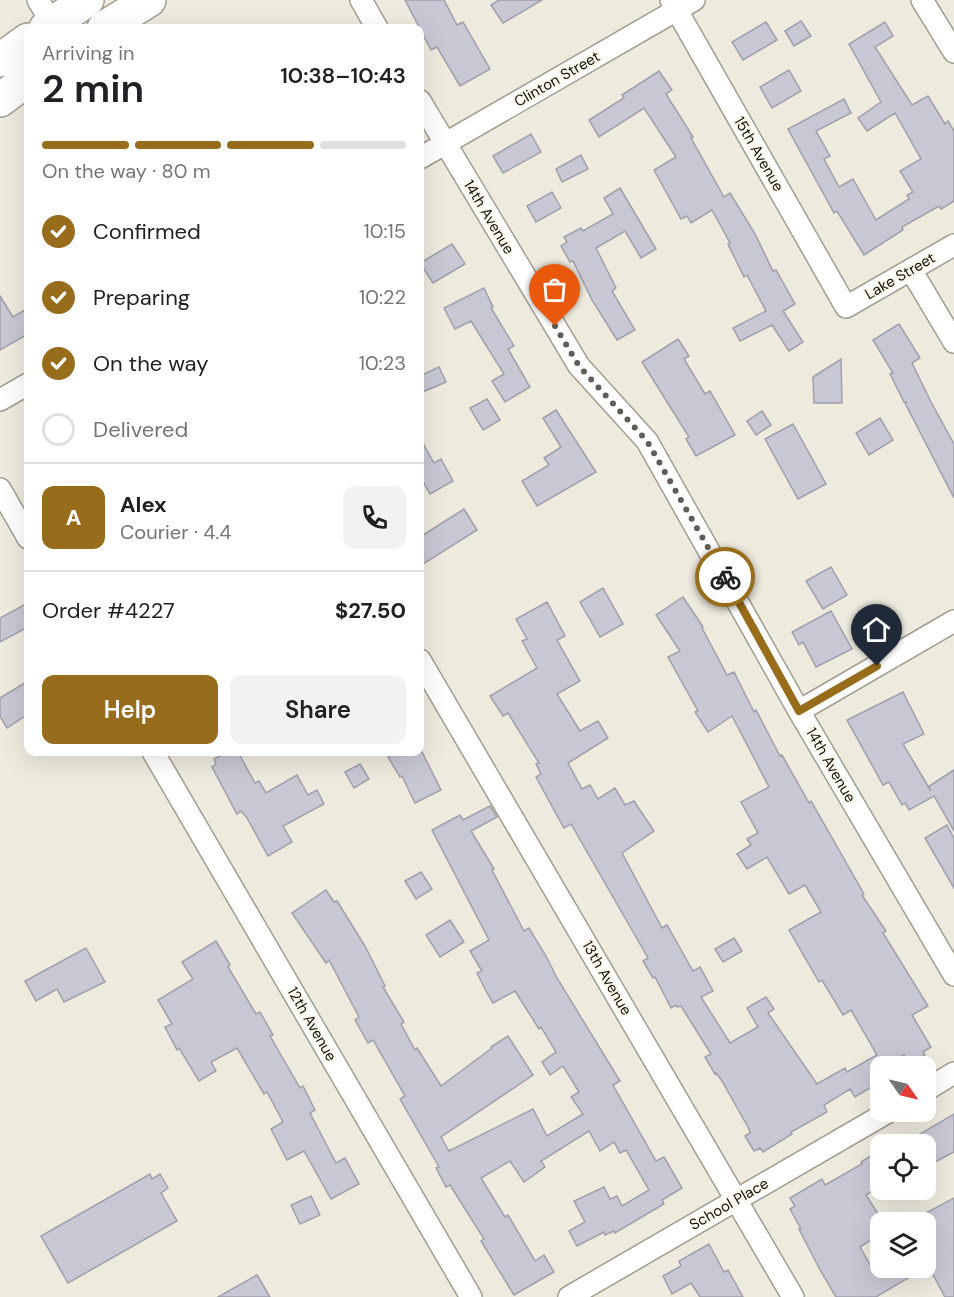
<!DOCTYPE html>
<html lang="en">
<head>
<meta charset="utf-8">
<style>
	body { margin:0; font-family:"DM Sans",sans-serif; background:#f2f2f2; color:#202124; height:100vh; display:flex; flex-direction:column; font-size:22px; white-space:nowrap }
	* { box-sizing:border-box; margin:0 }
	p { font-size:20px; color:#757577 }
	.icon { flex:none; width:33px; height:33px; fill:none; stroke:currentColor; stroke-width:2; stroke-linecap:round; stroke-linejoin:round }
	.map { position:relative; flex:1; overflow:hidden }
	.sheet { position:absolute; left:24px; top:24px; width:400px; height:732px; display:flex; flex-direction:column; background:#fff; border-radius:12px; box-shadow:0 6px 24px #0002 }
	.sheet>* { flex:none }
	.needle { width:39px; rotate:124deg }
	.tools { position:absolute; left:870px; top:1056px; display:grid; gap:12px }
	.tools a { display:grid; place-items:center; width:66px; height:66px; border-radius:12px; background:#fff; box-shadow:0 6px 24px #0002; font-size:30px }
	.pin { position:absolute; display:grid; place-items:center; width:51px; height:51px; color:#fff; margin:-62px -26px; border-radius:50% 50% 50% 0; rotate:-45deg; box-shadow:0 0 6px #0007 }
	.pin .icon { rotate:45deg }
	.courier { position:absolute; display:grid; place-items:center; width:60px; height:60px; margin:-30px; border:4px solid #976c1a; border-radius:50%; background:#fff; color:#222; box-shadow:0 2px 8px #0007 }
	.overview em { font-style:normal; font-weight:600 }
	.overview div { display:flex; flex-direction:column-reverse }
	.overview { display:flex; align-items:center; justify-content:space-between; height:102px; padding:0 18px }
	h1 { font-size:39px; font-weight:600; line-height:45px }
	.bar { display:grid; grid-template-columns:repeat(4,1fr); gap:9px 6px; align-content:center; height:72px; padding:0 18px }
	.bar i { height:8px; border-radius:4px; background:#e0e0e0 }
	.bar .selected { background:#976c1a }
	.bar p { grid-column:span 4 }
	.line { display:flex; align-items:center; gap:15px; padding:0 18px; border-top:2px solid #e0e0e0 }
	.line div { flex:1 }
	.round { display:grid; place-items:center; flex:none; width:63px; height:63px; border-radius:12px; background:#f2f2f2 }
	ol { padding:0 18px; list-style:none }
	li { display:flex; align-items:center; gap:18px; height:66px }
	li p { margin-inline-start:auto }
	li .icon { padding:6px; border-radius:50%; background:#976c1a; color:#fff; stroke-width:4 }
	li:last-child { color:#757577 }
	li i { width:33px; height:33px; border:3px solid #e0e0e0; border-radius:50% }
	.primary-button { display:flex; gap:12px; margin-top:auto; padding:12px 18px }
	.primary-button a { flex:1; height:69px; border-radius:12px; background:#976c1a; color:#fff; font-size:24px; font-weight:600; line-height:69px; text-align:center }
	.primary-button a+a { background:#f2f2f2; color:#202124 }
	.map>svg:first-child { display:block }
	.building { fill:#c8c8d4; stroke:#9e9fab; stroke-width:1.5 }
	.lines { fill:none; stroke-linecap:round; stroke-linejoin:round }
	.minor-casing { stroke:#a09d91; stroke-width:24 }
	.primary-casing { stroke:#a09d91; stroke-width:36 }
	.minor { stroke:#fff; stroke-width:21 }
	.primary { stroke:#fff; stroke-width:33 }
	.done { stroke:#5f5d56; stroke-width:6; stroke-dasharray:0 10.8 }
	.route { stroke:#976c1a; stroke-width:8 }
	.labels { text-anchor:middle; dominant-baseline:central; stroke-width:4.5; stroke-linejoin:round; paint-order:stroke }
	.street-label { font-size:15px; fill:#12110d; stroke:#fbf7eb }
</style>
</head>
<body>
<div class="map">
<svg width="954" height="1297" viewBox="0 0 954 1297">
	<rect width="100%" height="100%" fill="#eeeade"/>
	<!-- building -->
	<g class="building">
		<polygon points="405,0 444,0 457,25 463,22 490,69 460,86 437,47 431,50"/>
		<polygon points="499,0 542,0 503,23 491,5"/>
		<polygon points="801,21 811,36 794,46 785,31"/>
		<polygon points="766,22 777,40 743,60 732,42"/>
		<polygon points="885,22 893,36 875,47 912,105 928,96 945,124 948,121 954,131 954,201 941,209 939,206 902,227 903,230 864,255 837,211 834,213 788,129 844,99 851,113 816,131 830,156 824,159 839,187 853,179 876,220 909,199 907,195 913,192 900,171 921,159 895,113 867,131 858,118 881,102 849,44"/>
		<polygon points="789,70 801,91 772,108 760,87"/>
		<polygon points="659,71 672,90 666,94 693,137 691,138 724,197 730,193 754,232 773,271 776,270 795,304 783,311 803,342 789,351 772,325 740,341 733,328 766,311 747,275 744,277 728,244 730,243 712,210 691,223 687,216 681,219 654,170 676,157 644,108 599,137 589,120 624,98 622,95"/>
		<polygon points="531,134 541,152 503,173 493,156"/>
		<polygon points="581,155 588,169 562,182 556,169"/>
		<polygon points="620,188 656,249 641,258 625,231 596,248 616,288 612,291 635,330 617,340 592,300 573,261 570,262 561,246 567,242 564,237 581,228 583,231 613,214 604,198"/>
		<polygon points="552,192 561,208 536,222 527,206"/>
		<polygon points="452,244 465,264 433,283 420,263"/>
		<polygon points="484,288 493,307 491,308 514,346 508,349 530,387 505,402 492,381 504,374 471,321 455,329 444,308"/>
		<polygon points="0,296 13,317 28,308 28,334 0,350"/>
		<polygon points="899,324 920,358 912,363 931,402 954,444 954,498 905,403 907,402 904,402 890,374 893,373 873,340"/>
		<polygon points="678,339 689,356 684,359 705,394 710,391 735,435 696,456 686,439 689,437 642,362"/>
		<polygon points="841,359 842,403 814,403 813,377"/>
		<polygon points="439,367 446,382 420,393 420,376"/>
		<polygon points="487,399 500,420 483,430 470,408"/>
		<polygon points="556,410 596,472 537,506 522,481 549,465 544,458 561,447 543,418"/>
		<polygon points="762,411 771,425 756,435 747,421"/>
		<polygon points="880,418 893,440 869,455 856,433"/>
		<polygon points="793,424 826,484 798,499 765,439"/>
		<polygon points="420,438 434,463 441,459 453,481 430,494 420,476"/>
		<polygon points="464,509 477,530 420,566 420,537"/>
		<polygon points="831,567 847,595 823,609 806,581"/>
		<polygon points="603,588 623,624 600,637 580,602"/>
		<polygon points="683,597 703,627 702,628 727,675 734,672 754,712 756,710 780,756 782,755 809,803 811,801 864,894 862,895 886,931 883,933 928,1006 912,1015 931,1047 923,1052 925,1055 909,1063 904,1055 884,1066 880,1060 880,1082 855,1097 850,1089 824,1105 827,1112 791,1132 792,1134 763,1152 760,1148 754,1151 745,1136 750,1133 749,1129 722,1081 716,1073 715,1074 705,1057 711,1054 681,1006 677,1007 676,1005 671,1008 655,977 653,978 643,961 648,958 571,824 564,828 555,812 536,777 541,774 536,764 539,763 508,713 503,716 490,696 537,668 522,641 527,639 516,619 547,602 565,636 557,640 580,681 557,694 580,731 598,721 608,738 568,763 582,789 590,785 598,799 615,788 625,805 634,801 654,831 622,853 662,928 667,925 693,971 700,967 713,991 701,997 730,1043 758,1027 747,1008 766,997 774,1009 768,1013 817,1084 845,1068 847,1072 877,1055 851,1010 843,1015 822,980 819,982 789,930 821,912 805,885 789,894 767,857 747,869 737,854 751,845 747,839 758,833 741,802 769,787 732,716 708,732 695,712 698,711 668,657 680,651 656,615"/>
		<polygon points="24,605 28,613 28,627 0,642 0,618"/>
		<polygon points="831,611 852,649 816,667 803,642 799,645 792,632"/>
		<polygon points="28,681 28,714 7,728 0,716 0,698"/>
		<polygon points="903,692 924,734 903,744 931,791 928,787 954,770 954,831 934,796 909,810 905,803 902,805 889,782 883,785 847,720"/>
		<polygon points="229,752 238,752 255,783 259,781 266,793 297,775 308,795 317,790 324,804 283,826 292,842 268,856 247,818 241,811 237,814 212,767 216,764 214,759"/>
		<polygon points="398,752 422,752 441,790 415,803 402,776 400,777 388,757"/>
		<polygon points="360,764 369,779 354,788 345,772"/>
		<polygon points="490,806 497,817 471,831 494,869 492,870 524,931 529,928 546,956 557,978 620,1081 613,1085 656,1161 664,1157 682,1188 662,1200 664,1204 615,1233 614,1231 605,1235 604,1232 577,1246 569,1231 585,1222 574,1201 604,1187 610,1199 617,1196 622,1206 649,1190 626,1150 620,1153 614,1142 600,1151 589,1131 541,1161 545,1167 524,1182 510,1161 481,1178 505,1217 508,1215 535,1261 544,1255 554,1272 514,1295 481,1241 484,1239 450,1185 446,1187 436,1168 439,1167 400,1099 405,1096 373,1040 368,1043 355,1020 359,1017 329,960 326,963 292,913 326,890 334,902 337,901 365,946 385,986 383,987 404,1022 401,1024 415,1050 417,1048 441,1086 492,1048 491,1047 508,1036 533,1075 441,1137 449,1151 533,1109 547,1136 583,1114 571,1097 579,1092 563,1066 550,1075 542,1062 556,1052 541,1027 539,1029 515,991 493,1003 487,993 477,973 482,971 470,951 489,940 432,830 460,815 463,820"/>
		<polygon points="947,825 954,838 954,888 925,838"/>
		<polygon points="421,872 432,889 416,899 405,881"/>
		<polygon points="450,920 464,942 440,957 426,935"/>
		<polygon points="734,938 742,951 723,962 715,949"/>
		<polygon points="216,941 230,965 228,967 256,1014 260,1012 273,1035 270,1036 300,1088 303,1086 315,1110 310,1113 336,1163 345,1158 359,1184 331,1199 304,1151 287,1160 271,1129 283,1122 267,1092 264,1094 237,1048 211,1062 216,1071 199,1081 179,1048 177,1050 165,1027 172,1024 158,1000 193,979 182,962"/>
		<polygon points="86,948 105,982 64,1002 57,989 36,1001 25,981"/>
		<polygon points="954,1114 954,1152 926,1167 926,1144 903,1144"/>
		<polygon points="880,1150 880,1186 866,1195 880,1217 880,1234 860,1247 872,1268 925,1268 876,1297 836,1297 819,1268 799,1229 801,1229 790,1209 795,1206 790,1198 822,1179 825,1185 862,1164 861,1162"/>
		<polygon points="150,1174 152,1179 160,1174 168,1188 161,1193 177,1221 68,1283 41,1236"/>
		<polygon points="311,1196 320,1215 300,1224 291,1205"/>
		<polygon points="954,1198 954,1297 945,1297 926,1262 926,1213"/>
		<polygon points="709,1244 724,1272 728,1270 743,1297 700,1297 691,1283 672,1294 663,1276 681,1266 679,1261"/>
		<polygon points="257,1275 270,1297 218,1297"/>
	</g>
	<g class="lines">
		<defs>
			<g id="minor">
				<polyline points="38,0 55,28"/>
				<polyline points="361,0 377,28"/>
				<polyline points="671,0 846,307 954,245"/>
				<polyline points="922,0 954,52"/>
				<polyline points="420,101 579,366 647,441 799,711 954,975"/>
				<polyline points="420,158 694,0"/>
				<polyline points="911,270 954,342"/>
				<polyline points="0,400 28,384"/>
				<polyline points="0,489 28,538"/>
				<polyline points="420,660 793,1297"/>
				<polyline points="799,711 954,621"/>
				<polyline points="153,752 471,1297"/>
				<polyline points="926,1090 954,1073"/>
				<polyline points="569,1297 888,1112"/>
			</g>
			<g id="primary">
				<polyline points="46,28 87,0"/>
				<polyline points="104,28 149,0"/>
				<polyline points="0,60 28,40"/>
				<polyline points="0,100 28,79"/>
			</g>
		</defs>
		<!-- minor casing -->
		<use href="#minor" class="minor-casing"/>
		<!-- primary casing -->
		<use href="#primary" class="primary-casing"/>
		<!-- minor -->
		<use href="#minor" class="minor"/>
		<!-- primary -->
		<use href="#primary" class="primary"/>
	</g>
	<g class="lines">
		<!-- done -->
		<polyline class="done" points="555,326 579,366 647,441 725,577"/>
		<!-- route -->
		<polyline class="route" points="725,577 799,711 877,666"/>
	</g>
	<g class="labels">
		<!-- street labels -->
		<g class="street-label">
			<text transform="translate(557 79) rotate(-30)">Clinton Street</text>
			<text transform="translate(759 154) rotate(60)">15th Avenue</text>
			<text transform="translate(489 217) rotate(59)">14th Avenue</text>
			<text transform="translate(900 276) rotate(-30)">Lake Street</text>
			<text transform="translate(831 765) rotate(60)">14th Avenue</text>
			<text transform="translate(607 978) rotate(60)">13th Avenue</text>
			<text transform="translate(312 1024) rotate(60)">12th Avenue</text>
			<text transform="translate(729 1204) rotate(-30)">School Place</text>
		</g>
	</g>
</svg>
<div class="tools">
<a><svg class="needle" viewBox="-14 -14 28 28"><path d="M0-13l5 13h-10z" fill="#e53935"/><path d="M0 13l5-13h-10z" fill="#757577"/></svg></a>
<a><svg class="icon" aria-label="locate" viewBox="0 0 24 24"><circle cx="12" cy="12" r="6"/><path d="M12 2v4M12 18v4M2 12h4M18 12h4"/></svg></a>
<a><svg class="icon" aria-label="layers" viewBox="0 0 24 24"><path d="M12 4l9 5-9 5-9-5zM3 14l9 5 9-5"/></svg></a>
</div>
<div class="pin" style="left:555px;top:326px;background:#ea580c"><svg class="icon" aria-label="bag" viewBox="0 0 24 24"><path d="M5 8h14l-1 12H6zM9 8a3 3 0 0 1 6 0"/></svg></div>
<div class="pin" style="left:877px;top:666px;background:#1f2937"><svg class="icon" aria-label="home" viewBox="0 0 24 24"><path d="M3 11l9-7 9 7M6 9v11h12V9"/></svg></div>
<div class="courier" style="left:725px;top:577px"><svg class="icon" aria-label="bike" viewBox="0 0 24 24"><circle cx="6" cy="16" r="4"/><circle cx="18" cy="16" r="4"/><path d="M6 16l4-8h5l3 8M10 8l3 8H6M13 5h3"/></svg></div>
<section class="sheet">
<div class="overview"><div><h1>2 min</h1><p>Arriving in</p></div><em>10:38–10:43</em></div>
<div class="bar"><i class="selected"></i><i class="selected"></i><i class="selected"></i><i></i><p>On the way · 80 m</p></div>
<ol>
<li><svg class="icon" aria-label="check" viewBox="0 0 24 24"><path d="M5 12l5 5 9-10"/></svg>Confirmed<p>10:15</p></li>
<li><svg class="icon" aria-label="check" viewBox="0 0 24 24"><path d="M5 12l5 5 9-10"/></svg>Preparing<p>10:22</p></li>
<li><svg class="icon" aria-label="check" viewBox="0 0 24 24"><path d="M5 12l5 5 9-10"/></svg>On the way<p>10:23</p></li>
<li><i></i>Delivered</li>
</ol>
<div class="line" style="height:108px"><b class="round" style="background:#976c1a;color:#fff">A</b><div><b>Alex</b><p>Courier · 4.4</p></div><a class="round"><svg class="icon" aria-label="phone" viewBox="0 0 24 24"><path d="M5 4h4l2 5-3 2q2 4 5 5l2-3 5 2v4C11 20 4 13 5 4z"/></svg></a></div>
<div class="line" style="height:78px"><div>Order #4227</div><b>$27.50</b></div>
<div class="primary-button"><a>Help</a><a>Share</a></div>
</section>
</div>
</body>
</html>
